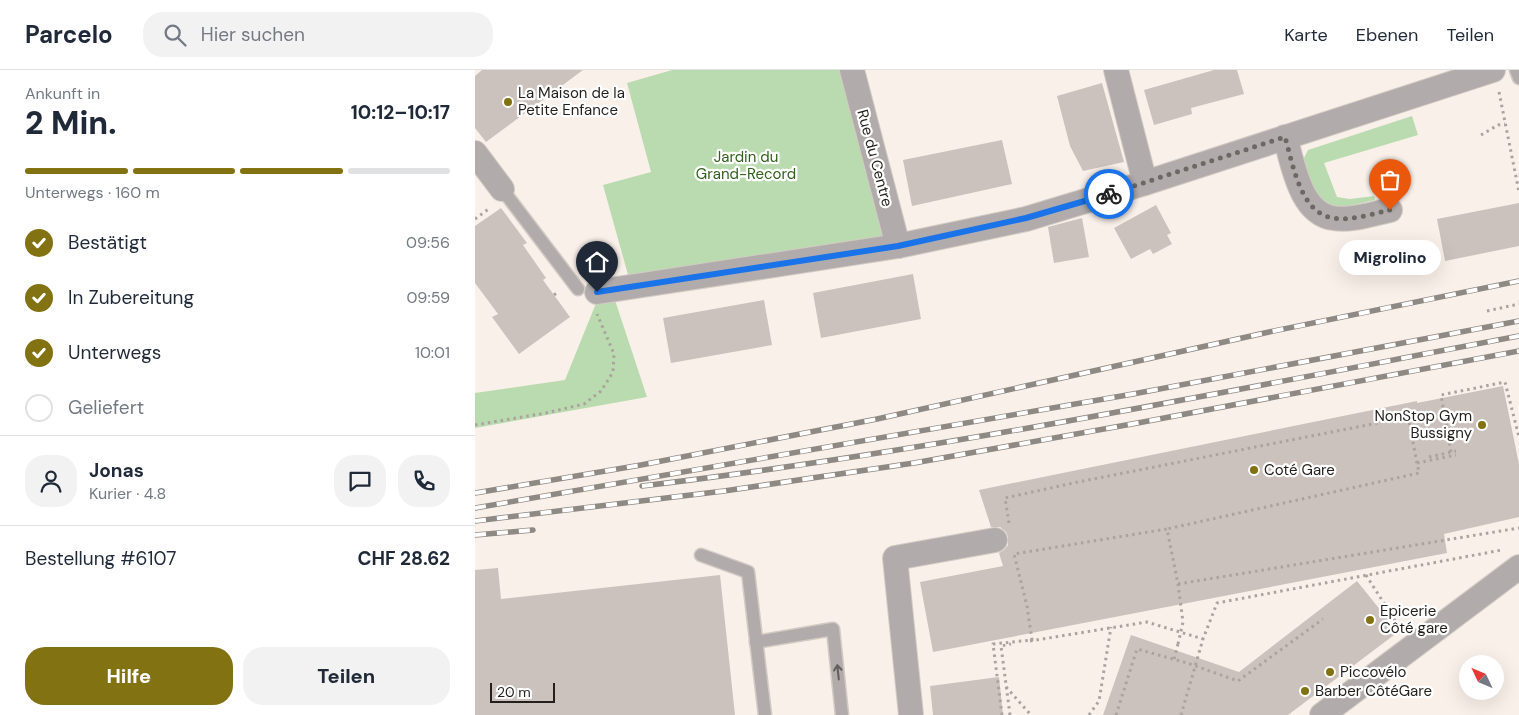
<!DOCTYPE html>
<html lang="de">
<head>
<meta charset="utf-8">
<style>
	body { margin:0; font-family:"DM Sans",sans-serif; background:#f2f2f3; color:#1f2937; height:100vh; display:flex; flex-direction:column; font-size:19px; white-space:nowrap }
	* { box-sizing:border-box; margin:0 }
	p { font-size:16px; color:#747a83 }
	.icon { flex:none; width:28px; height:28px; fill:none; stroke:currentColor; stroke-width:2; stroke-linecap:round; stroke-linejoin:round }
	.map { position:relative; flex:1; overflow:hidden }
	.details { display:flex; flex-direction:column; background:#fff; width:475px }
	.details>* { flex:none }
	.needle { width:32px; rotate:314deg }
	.fabs { position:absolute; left:984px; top:585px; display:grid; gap:10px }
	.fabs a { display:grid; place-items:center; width:45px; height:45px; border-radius:50%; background:#fff; box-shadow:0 5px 20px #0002; font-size:25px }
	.scale { position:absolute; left:15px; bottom:12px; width:65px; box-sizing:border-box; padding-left:5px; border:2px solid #221f1d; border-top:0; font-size:14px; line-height:18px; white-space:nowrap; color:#221f1d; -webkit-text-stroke:4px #fff; paint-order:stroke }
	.pin { position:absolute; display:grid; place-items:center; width:42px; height:42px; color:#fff; margin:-51px -21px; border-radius:50% 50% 50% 0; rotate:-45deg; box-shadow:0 0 5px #0007 }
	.pin .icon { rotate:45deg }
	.courier { position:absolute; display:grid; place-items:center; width:50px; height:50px; margin:-25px; border:4px solid #1a73e8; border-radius:50%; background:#fff; color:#222; box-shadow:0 1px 6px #0007 }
	.bubble { position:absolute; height:35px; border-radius:18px; background:#fff; box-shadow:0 5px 20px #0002; font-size:16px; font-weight:800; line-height:35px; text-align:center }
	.summary em { font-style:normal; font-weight:800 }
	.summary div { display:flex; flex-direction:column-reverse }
	.summary { display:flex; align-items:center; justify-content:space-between; height:85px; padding:0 25px }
	h1 { font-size:32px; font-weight:800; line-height:38px }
	.bar { display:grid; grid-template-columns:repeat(4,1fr); gap:8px 5px; align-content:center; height:60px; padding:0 25px }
	.bar i { height:6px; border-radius:4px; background:#e0e1e3 }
	.bar .current { background:#827212 }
	.bar p { grid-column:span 4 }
	.line { display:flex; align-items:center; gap:12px; padding:0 25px; border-top:1px solid #e0e1e3 }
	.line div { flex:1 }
	.round { display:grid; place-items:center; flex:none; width:52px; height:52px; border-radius:20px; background:#f2f2f3 }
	ol { padding:0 25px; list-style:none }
	li { display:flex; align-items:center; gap:15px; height:55px }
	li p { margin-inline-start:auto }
	li .icon { padding:5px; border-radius:50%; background:#827212; color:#fff; stroke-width:4 }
	li:last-child { color:#747a83 }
	li i { width:28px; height:28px; border:2px solid #e0e1e3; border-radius:50% }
	.button { display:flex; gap:10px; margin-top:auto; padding:10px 25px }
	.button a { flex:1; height:58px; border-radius:20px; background:#827212; color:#fff; font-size:20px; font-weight:800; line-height:58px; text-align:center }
	.button a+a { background:#f2f2f3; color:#1f2937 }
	header { display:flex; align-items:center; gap:30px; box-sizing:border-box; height:70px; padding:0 25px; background:#fff; border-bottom:1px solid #e0e1e3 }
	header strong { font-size:24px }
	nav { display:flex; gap:28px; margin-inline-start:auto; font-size:18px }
	.search { width:350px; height:45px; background:#f2f2f3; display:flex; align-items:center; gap:12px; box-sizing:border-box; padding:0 18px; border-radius:20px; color:#747a83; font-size:19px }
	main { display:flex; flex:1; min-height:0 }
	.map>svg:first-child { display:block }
	.green { fill:#badbaf }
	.building { fill:#ccc2bd }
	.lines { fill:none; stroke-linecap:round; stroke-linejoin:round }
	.service-casing { stroke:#d2cac4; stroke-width:15 }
	.minor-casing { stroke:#d2cac4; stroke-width:26 }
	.path { stroke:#aaa39e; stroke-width:3; stroke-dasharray:2.5 4; stroke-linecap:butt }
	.service { stroke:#b1acab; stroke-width:12 }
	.minor { stroke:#b1acab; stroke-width:24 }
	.rail-casing { stroke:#8f8984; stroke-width:5.5 }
	.rail { stroke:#fff; stroke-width:4; stroke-dasharray:11; stroke-linecap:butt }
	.path-bridge { stroke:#aaa39e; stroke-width:3; stroke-dasharray:2.5 4; stroke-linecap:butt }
	.oneway { stroke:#625e5d }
	.done { stroke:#6d6864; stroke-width:5; stroke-dasharray:0 9 }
	.route { stroke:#1a73e8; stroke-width:6 }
	.poi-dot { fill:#827212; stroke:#fff; stroke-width:2 }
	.labels { text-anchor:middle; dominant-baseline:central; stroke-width:4.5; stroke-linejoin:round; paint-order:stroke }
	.poi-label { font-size:15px; fill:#221f1d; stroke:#fff; text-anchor:start }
	.park-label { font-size:15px; fill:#31611c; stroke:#fff }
	.street-label { font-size:15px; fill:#221f1d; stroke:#fff }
</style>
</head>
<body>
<header>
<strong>Parcelo</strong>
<div class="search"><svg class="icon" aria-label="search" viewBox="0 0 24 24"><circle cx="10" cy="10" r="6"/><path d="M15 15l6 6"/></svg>Hier suchen</div>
<nav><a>Karte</a><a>Ebenen</a><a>Teilen</a></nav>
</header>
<main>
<section class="details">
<div class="summary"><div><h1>2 Min.</h1><p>Ankunft in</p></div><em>10:12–10:17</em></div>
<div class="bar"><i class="current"></i><i class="current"></i><i class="current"></i><i></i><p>Unterwegs · 160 m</p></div>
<ol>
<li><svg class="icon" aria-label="check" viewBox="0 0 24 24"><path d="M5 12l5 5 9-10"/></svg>Bestätigt<p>09:56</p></li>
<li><svg class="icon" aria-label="check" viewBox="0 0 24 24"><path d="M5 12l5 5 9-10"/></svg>In Zubereitung<p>09:59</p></li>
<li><svg class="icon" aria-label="check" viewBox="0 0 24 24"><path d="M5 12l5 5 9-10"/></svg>Unterwegs<p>10:01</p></li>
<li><i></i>Geliefert</li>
</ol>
<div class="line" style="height:90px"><a class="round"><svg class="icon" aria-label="person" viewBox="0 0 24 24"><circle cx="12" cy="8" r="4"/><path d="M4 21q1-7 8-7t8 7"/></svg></a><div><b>Jonas</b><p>Kurier · 4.8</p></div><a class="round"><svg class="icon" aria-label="chat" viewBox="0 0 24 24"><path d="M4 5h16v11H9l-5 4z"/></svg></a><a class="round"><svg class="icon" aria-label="phone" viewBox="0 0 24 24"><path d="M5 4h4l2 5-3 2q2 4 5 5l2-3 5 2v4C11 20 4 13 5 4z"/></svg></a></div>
<div class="line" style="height:65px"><div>Bestellung #6107</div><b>CHF 28.62</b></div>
<div class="button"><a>Hilfe</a><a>Teilen</a></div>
</section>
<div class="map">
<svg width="1044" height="645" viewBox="0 0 1044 645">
	<rect width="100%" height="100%" fill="#f9f0e9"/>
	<!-- green -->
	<g class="green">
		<polygon points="197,0 366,0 410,169 155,212 128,115 176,102 152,13"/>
		<polygon points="937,46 943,65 849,93 862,127 875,129 899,126 900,130 866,138 856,136 839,125 827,92 833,80"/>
		<polygon points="132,206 172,327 0,358 0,323 90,310"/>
	</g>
	<!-- building -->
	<g class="building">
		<polygon points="7,0 108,0 11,72 0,58 0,6"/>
		<polygon points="739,0 762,0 769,24 716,38 717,44 679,55 669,20"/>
		<polygon points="627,13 649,92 608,101 595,76 582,26"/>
		<polygon points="527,70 537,114 437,136 428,90"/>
		<polygon points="1044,133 1044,176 970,191 962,149"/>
		<polygon points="681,135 696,163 692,165 697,174 678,184 675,179 656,189 639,158"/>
		<polygon points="26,138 52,173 48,175 71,208 68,210 95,247 44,284 17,247 23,244 0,213 0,156"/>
		<polygon points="607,148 614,187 579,193 573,157"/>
		<polygon points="438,204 446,249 346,268 338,223"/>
		<polygon points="289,230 297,275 196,293 188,248"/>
		<polygon points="1028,316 1044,394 1044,447 969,464 972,483 458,582 445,512 528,496 524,483 529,480 533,475 533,467 531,462 525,457 516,457 504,420 942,331 942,333"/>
		<polygon points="23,498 26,529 245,505 260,645 0,645 0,500"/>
		<polygon points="882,511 923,562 813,645 628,645 656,565 764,602"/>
		<polygon points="524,607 528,645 458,645 455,616"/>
	</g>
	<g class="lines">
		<defs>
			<g id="service">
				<polyline points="1041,0 1044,8"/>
				<polyline points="27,119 103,219"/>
				<polyline points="226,485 273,502 290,645"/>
				<polyline points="281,572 358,559 367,645"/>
			</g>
			<g id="minor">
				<polyline points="377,0 423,176"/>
				<polyline points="641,0 670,113"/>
				<path d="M810,67C818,94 825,143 858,148C876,151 897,144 915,140"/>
				<polyline points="0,83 27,119"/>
				<polyline points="122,222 423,176 551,149 670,113 1018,0"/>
				<polyline points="436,645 420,488 520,470"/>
				<polyline points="847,645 1044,497"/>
			</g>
		</defs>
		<!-- service casing -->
		<use href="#service" class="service-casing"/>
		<!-- minor casing -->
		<use href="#minor" class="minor-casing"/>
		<!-- path -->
		<g class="path">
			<polyline points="1024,22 1044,122"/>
			<polyline points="1006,65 1023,55 1030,54"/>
			<polyline points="0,149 15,138"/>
			<polyline points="79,225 84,221"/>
			<polyline points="1012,241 1044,234"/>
			<polyline points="0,355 71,343 109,334 126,321 138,302 139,284 122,244"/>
			<polyline points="976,382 966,325 1030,312 1044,367"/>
			<polyline points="954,387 981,381"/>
			<polyline points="942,393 981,385"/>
			<polyline points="534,453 530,428 603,412 933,347 944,403 692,459"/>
			<polyline points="891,505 926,560"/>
			<polyline points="703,514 1044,458"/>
			<polyline points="555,571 672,552 728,569"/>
			<polyline points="699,589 703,574"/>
			<polyline points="531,617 556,645"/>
			<polyline points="527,645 518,574 557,570 552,536 539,484 692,459 703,514 708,552"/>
			<polyline points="535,645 526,576 536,574"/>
			<polyline points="614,645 624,631 636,557"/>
			<polyline points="641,645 662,579 712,593 763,611 848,549"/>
			<polyline points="706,645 728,569 742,533 1027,480"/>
		</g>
		<!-- service -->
		<use href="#service" class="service"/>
		<!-- minor -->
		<use href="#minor" class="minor"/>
		<defs>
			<g id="rail">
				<path d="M167,416C462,381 753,321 1044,266"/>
				<polyline points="0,423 166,395 402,349 794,262 1044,211"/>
				<polyline points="0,438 658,324 1044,251"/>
				<polyline points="0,451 249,421 439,393 668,352 1044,281"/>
				<polyline points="0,465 58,460"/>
			</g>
		</defs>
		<!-- rail casing -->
		<use href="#rail" class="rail-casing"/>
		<!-- rail -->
		<use href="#rail" class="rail"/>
		<!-- path-bridge -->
		<polyline class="path-bridge" points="703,574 708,552"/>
	</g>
	<!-- one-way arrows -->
	<defs><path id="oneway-shaft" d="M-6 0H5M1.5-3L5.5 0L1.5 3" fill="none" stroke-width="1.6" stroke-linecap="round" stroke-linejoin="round" transform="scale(1.25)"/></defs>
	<use class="oneway" href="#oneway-shaft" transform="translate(363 602) rotate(-96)"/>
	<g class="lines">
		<!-- done -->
		<path class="done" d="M634,124L810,67C818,94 825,143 858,148C876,151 897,144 915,140"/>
		<!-- route -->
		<polyline class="route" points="122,222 423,176 551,148 634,124"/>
	</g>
	<!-- markers -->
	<g class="poi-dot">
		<circle cx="33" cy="32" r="5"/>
		<circle cx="1007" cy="355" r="5"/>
		<circle cx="779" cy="400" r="5"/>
		<circle cx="895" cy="550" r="5"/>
		<circle cx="855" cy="602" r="5"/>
		<circle cx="830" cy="621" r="5"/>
	</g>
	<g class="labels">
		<!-- poi labels -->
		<g class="poi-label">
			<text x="43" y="23">La Maison de la<tspan x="43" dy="17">Petite Enfance</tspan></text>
			<text x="997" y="346" text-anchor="end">NonStop Gym<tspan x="997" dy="17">Bussigny</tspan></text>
			<text x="789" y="400">Coté Gare</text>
			<text x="905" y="541">Epicerie<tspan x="905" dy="17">Côté gare</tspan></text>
			<text x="865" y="602">Piccovélo</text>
			<text x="840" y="621">Barber CôtéGare</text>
		</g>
		<!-- park labels -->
		<g class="park-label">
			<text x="271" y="87">Jardin du<tspan x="271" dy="17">Grand-Record</tspan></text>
		</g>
		<!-- street labels -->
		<g class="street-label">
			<text transform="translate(400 88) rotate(75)">Rue du Centre</text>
		</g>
	</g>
</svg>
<div class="fabs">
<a><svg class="needle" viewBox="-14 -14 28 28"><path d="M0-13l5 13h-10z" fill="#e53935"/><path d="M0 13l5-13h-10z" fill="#747a83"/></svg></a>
</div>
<div class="scale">20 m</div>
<div class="pin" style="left:915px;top:140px;background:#ea580c"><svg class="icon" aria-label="bag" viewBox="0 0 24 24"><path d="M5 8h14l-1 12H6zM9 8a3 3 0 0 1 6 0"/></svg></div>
<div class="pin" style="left:122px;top:222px;background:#1f2937"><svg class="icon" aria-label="home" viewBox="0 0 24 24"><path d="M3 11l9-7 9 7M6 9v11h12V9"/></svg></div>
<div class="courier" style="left:634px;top:124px"><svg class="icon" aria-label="bike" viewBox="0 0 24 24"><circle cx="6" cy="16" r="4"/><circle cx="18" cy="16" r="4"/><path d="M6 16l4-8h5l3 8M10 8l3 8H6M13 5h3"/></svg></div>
<div class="bubble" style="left:864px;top:170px;width:102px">Migrolino</div>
</div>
</main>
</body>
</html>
